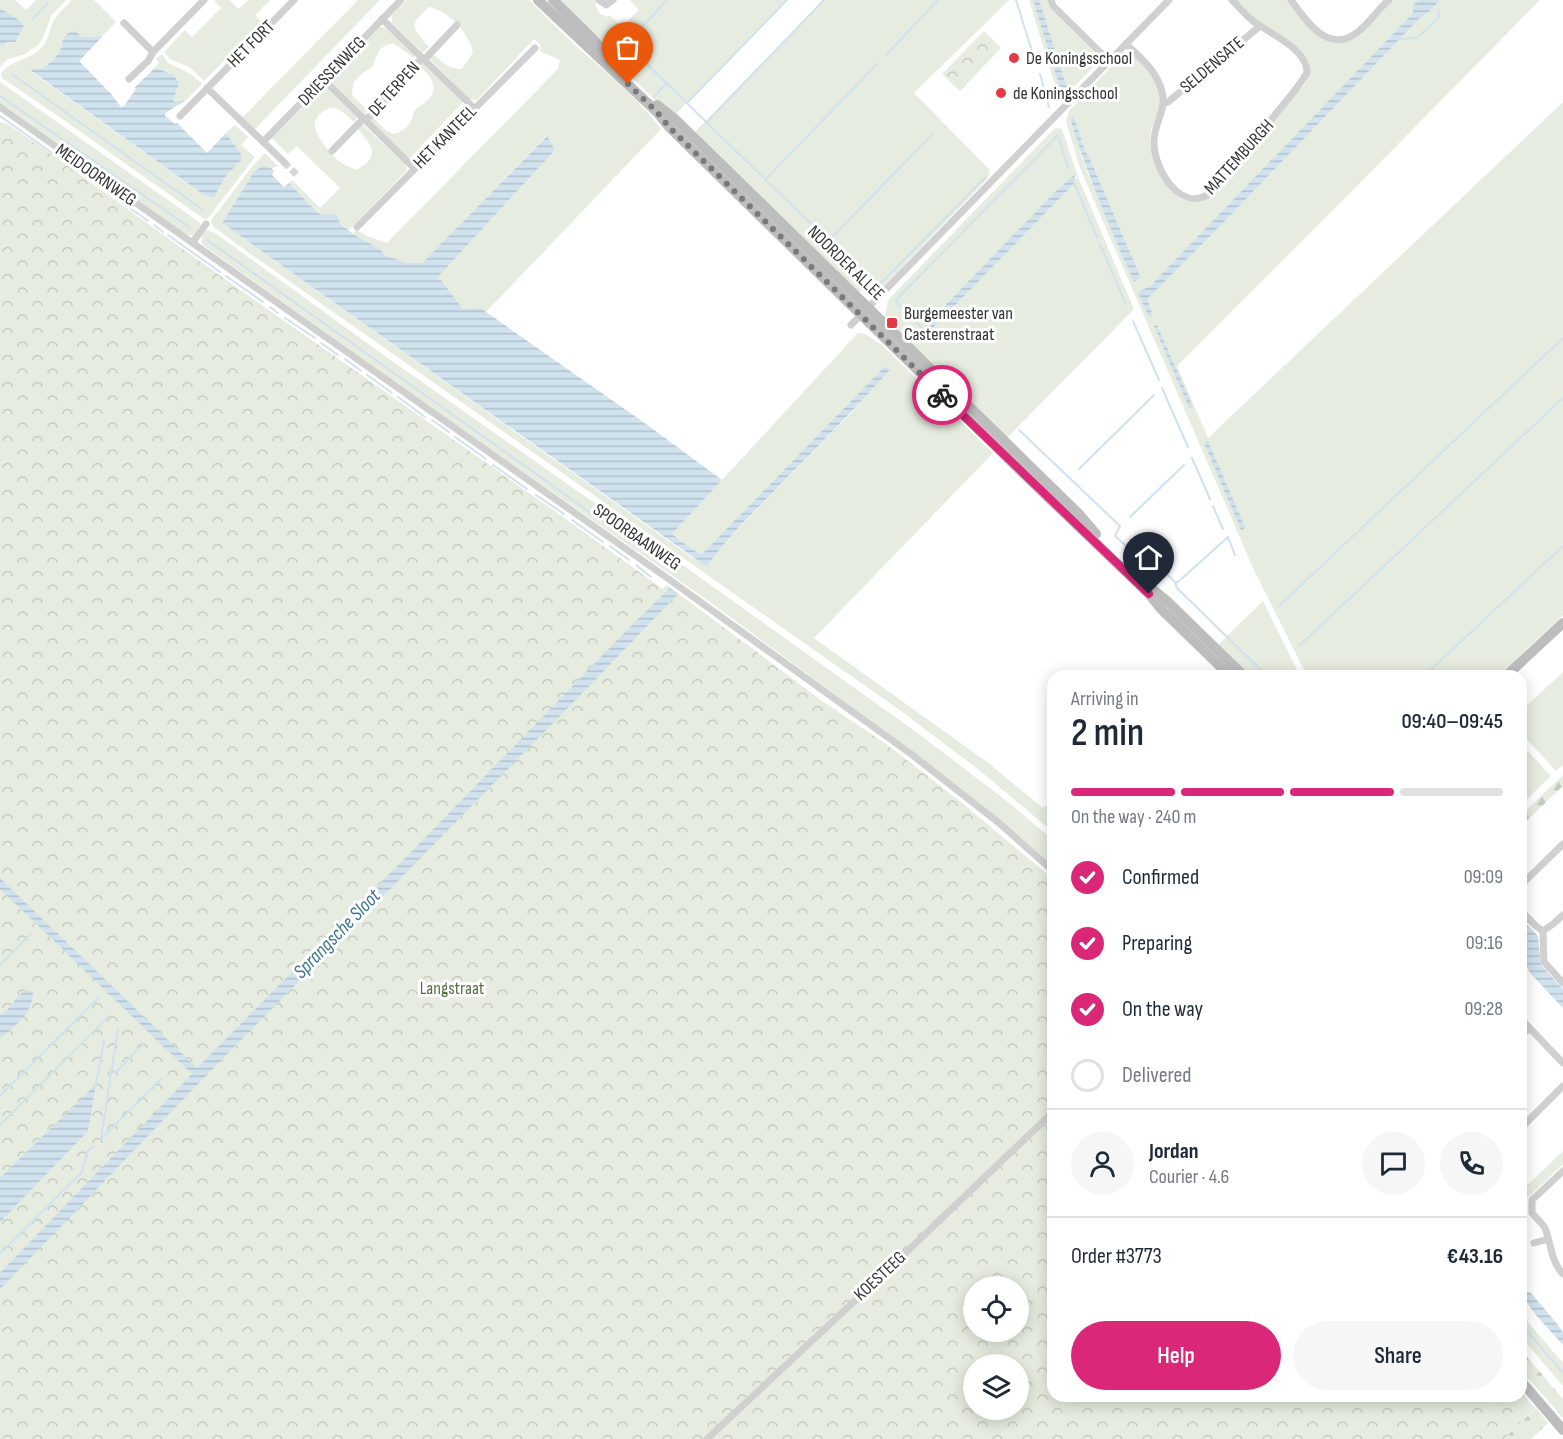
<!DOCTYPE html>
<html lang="en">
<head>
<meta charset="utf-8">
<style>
	body { margin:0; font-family:"Sofia Sans Condensed",sans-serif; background:#f6f6f7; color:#1f2937; height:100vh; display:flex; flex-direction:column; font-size:22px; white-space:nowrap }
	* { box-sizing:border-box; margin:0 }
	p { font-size:20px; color:#747a83 }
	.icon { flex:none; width:33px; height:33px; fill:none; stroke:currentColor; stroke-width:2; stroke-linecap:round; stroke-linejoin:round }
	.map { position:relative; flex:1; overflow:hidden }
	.drawer { position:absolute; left:1047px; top:670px; width:480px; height:732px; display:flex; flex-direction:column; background:#fff; border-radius:18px; box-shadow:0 3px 15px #0003 }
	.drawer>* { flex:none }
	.controls { position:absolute; left:963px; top:1276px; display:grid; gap:12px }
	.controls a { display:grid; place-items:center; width:66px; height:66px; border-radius:50%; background:#fff; box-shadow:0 3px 15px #0003; font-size:30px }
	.pin { position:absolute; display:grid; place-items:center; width:51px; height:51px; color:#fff; margin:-62px -26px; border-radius:50% 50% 50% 0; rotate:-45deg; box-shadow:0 0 6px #0007 }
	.pin .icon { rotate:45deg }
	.courier { position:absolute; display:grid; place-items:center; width:60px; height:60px; margin:-30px; border:4px solid #db2777; border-radius:50%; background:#fff; color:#222; box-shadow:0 2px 8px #0007 }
	.head em { font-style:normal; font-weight:600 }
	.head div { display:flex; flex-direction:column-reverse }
	.head { display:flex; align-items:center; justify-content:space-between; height:102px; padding:0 24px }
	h1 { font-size:39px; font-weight:600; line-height:45px }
	.bar { display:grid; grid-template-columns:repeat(4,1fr); gap:9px 6px; align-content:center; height:72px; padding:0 24px }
	.bar i { height:8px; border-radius:4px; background:#e0e1e3 }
	.bar .on { background:#db2777 }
	.bar p { grid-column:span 4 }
	.line { display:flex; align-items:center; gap:15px; padding:0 24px; border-top:2px solid #e0e1e3 }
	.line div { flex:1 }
	.round { display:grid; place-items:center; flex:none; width:63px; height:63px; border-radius:32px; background:#f6f6f7 }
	ol { padding:0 24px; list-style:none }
	li { display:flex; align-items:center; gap:18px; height:66px }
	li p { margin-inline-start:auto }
	li .icon { padding:6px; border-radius:50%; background:#db2777; color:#fff; stroke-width:4 }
	li:last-child { color:#747a83 }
	li i { width:33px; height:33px; border:3px solid #e0e1e3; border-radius:50% }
	.cta { display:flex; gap:12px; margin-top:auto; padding:12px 24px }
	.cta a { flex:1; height:69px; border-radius:36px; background:#db2777; color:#fff; font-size:24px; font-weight:600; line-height:69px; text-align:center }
	.cta a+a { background:#f6f6f7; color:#1f2937 }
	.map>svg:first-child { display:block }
	.grass { fill:#e6ecdf; fill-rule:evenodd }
	.forest { fill:url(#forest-firs) }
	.park { fill:url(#park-crowns); fill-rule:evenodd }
	.water { fill:url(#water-rules) }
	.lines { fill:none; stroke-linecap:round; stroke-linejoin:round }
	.stream { stroke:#cfe2ee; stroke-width:2 }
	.street-tunnel { stroke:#d6d6d6; stroke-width:7; stroke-dasharray:7 3.5; stroke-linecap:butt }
	.street { stroke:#d0d0d0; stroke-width:7 }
	.secondary { stroke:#bdbdbd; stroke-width:10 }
	.done { stroke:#7a7a7a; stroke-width:6; stroke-dasharray:0 10.8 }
	.route { stroke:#db2777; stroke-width:8 }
	.poi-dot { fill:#e63946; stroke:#fff; stroke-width:2 }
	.labels { text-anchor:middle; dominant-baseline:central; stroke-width:6; stroke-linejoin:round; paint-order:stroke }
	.street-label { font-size:18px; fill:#333; stroke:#fff }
	.poi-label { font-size:18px; fill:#333; stroke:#fff; text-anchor:start }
	.park-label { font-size:18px; fill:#56703f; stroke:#fff }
	.water-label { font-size:20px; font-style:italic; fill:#3f7597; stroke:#fff }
</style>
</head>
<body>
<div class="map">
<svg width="1563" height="1439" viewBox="0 0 1563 1439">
	<defs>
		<pattern id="forest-firs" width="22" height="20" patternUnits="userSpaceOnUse" patternTransform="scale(1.5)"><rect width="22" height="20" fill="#e6ecdf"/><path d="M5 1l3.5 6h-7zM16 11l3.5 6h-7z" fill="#c6cbc0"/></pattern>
		<pattern id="park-crowns" width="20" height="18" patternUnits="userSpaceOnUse" patternTransform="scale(1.5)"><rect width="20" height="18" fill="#e6ecdf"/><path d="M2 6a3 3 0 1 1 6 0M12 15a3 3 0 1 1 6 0" fill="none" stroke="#c6cbc0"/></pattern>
		<pattern id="water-rules" width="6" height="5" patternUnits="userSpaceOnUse" patternTransform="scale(1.5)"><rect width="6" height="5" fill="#cfe2ee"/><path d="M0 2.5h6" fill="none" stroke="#b2c2cd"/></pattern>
	</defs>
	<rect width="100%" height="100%" fill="#fff"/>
	<!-- grass -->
	<g class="grass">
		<path d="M0,0H15L26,10L36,0H66L51,16L42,40L38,45L25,54L8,59L0,67V45L3,46L9,42L13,43L24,25C20,19 7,13 0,8Z"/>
		<path d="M72,0H94L116,22L102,36L82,37L78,34L64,38C60,56 49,68 30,71L193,187L210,197H214L226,176L241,160V154L226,133L235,125L248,137L241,145L255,157L208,218L204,219L58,116L2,78L1,73C12,60 30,60 41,48C49,40 49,31 53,22C57,13 66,7 72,0Z"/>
		<path d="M215,0H229L239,9L248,0H270L255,15L262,22L204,81C198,75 193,69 185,65C174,60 173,63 164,52L185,30L192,37L221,8L214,1Z"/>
		<polygon points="358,0 380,0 254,130 242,118"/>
		<path d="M407,0H529C545,15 559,31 575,45C605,72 637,97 661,129L486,312L480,308L463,309L441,280L437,278L555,150L546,136L422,263H406L385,255L380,249L353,234L357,230L367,236L387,243L558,69L560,60L540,51V44L534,39L477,100L469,99L429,58L433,54C442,62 448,68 461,69L468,61L473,52C468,32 450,12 429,7C408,25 412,28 429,47L423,53L392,23V15Z"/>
		<polygon points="557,0 594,0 597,2 595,4 599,13 607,17 610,15 622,27 639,10 630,0 786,0 674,116 652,97 632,78 617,62 595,36"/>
		<polygon points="823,0 1009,0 914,93 990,170 988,178 880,290 863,290 856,293 693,134"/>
		<polygon points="1029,0 1048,0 1048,3 1050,8 1098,56 1098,62 1060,101"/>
		<path d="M1236,0H1287L1306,23L1344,42L1394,0H1419L1413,5V13L1149,287L1141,290L1151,312L1146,299L1224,222L1419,19L1430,11L1440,0H1540L1344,199L1177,366L1208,438L1563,102V615L1498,676H1307L1254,570L1080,168L1066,121L1069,111L1125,52H1128C1142,62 1155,75 1160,92C1164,109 1151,121 1150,137C1149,156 1166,193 1184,200C1194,204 1202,201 1211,197L1306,82C1308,76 1311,69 1309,63C1303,46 1271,32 1257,21C1250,14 1242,7 1236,0ZM1074,117L1085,151L1090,159L1141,278L1136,282H1134L1088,174L1081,155Z"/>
		<polygon points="380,27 388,29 416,55 414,58 393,43 386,45 379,50 372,67 361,74 353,83 352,95 368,111 364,114 336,87 333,83 332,76"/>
		<polygon points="162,54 168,63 191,74 202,84 185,101 175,102 173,100 169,72 155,68 150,72 159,63 156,59"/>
		<path d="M422,63L425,64L463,102L409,159L370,121L373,117L385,130L394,134C400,132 407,129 410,123C413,119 412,114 415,110C418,106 423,105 427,101C441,87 430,76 419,65Z"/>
		<polygon points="0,82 192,217 201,224 193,236 184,233 8,108 0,104"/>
		<path d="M321,88L328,89L357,117L354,122C343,112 333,100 319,115C316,119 314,122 315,127C317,139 333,157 343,164C347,166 352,168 356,170C382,156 372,146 358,129L362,124L405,164L407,170L349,230C342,224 335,217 326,215C323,214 320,214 317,212L289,183L292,180L320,208L340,188L297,146L288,154L272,138Z"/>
		<path d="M1055,128L1062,129L1078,177L1134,309L1005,440L884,319C887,311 886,306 889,299ZM1074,176L1077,177L1076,182L923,338L918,332L1063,185Z"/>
		<polygon points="265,153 278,166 271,168 262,166 254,172 222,223 691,557 702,563 708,565 710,559 730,537 851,413 890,370 885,366 704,552 700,554 695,551 672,534 858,333 865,334 882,345 993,453 814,638 987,762 1043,808 1053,799 1053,832 979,770 901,711 238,245 213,226 211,222 212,219 251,168"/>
		<polygon points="207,230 215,233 385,356 666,553 923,737 1009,803 1053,840 1053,867 898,741 710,602 422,401 206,247 201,242 203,233"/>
		<polygon points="1263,601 1300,676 1248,676 1217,646"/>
		<polygon points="1563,672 1563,765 1556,771 1521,733 1521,711"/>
		<polygon points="1521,744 1551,776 1521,805"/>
		<polygon points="1521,1314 1563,1363 1563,1386 1521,1337"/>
	</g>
	<!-- forest -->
	<g class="forest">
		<polygon points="1563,775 1563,786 1521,826 1521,815"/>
		<polygon points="1563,1151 1563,1164 1521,1204 1521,1191"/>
		<polygon points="1521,1350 1563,1399 1563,1418 1521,1370"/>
		<polygon points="1536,1408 1548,1423 1531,1439 1504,1439"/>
	</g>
	<!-- park -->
	<g class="park">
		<polygon points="984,31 1001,48 960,91 942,74"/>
		<path d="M0,122L9,125L54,156L222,277L549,507L663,589L667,585L822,701L886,744L925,774L962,803L1053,879V1396H1521V1392L1535,1408L1504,1439H0ZM974,1287H1018V1332H974ZM974,1365H1018V1410H974Z"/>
	</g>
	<!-- water -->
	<g class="water">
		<polygon points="1033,0 1039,0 1067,88 1064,90 1061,91"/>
		<polygon points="1419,0 1440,0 1430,11 1419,19 1224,222 1147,299 1153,316 1149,317 1138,293 1141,290 1149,287 1413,13 1413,5"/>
		<path d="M0,8C7,13 20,19 24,25L15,42H8L3,46L0,45Z"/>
		<path d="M75,31L82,37L103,36L79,61L111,94L121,107L124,106L136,89L134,88L155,68C166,71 174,74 179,83L173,100L175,102L185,101L165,113V116L175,124L177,123L207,153L226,133L241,154V160L226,176L214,197C206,198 199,191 193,187L30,70L32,69C44,71 56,59 61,48C63,43 62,38 66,35C69,32 71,32 75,31Z"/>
		<path d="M1074,117L1085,151L1090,159L1141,278L1134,282C1110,228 1087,175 1070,118Z"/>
		<path d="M547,136L555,150L437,278L441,280L463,309L480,308L486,312L646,424L722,480L672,534L695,551L700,554L704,552L885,366L890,370C855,409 818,446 781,484C756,510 728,536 707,566L702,563L701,564L700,562L222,223L254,172L262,166L271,168L274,171L272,175L284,187L289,183L317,212C325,218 332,212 338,216L339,221L341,224L353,234L380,249L385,255L406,263H422Z"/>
		<polygon points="1074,175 1076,182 923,338 918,333 1055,192"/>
		<polygon points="1157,325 1193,407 1189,408 1154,326"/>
		<polygon points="1208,441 1245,527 1244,529 1241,530 1204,443"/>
		<path d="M670,588L678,594C534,744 387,892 241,1040C160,1122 81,1207 0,1289V1273L192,1074L0,889V878L197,1068L418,845L629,628Z"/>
		<polygon points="1521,918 1538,936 1541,965 1563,989 1563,1008 1531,974 1526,966 1526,949 1521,941"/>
		<path d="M26,990L33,992C32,1014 17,1025 0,1038V1015C12,1010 14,996 26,990Z"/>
		<polygon points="96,1084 88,1131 0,1222 0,1178"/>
		<path d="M1522,1290L1531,1293L1558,1325L1563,1333V1345C1549,1328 1528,1311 1522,1290Z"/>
	</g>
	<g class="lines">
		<!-- stream -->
		<g class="stream">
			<polyline points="667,0 626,44 873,284 879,285 985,178"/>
			<polyline points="1016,0 1036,64"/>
			<polyline points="33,19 48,3"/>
			<polyline points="1398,38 1401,39 1417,38 1439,17 1438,10"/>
			<polyline points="886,55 938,0"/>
			<polyline points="613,57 626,44"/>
			<polyline points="12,74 203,210"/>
			<polyline points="1040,74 1049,107"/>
			<polyline points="0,96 189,227"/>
			<polyline points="654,97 666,83"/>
			<polyline points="687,103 787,0"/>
			<polyline points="0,116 59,158"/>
			<polyline points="706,123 824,0"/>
			<polyline points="67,163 148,221"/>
			<polyline points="1075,179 1073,180 1097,237"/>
			<polyline points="765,180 877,64"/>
			<polyline points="154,225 163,232"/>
			<polyline points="168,235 220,272"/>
			<polyline points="207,240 671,570"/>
			<polyline points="828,241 932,135"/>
			<polyline points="1100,244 1126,304"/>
			<polyline points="226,276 263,302"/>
			<polyline points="270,307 278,313"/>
			<polyline points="285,318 315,338"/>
			<polyline points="1133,321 1159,380"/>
			<polyline points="923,329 895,301 1058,135 1068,168"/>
			<polyline points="321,343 338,355"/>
			<polyline points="345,359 361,371"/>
			<polyline points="367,375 392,393"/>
			<polyline points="1162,388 1188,447"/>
			<polyline points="398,397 425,417"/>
			<polyline points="432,420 449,432"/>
			<polyline points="1019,430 1120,526 1115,536 1143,561"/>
			<polyline points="455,437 486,459"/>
			<polyline points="1192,458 1210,499"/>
			<polyline points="493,465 527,489"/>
			<polyline points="1079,469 1154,395"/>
			<polyline points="536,495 564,514"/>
			<polyline points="1213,506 1223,529"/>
			<polyline points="1130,517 1184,465"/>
			<polyline points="572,520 603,542"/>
			<polyline points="610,546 629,560"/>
			<polyline points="636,565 651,577"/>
			<polyline points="1142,574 1155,562 1175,582 1178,582 1228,537 1235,555"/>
			<polyline points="1175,582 1177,588 1267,676"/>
			<polyline points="1279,606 1563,338"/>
			<polyline points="1300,645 1563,398"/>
			<polyline points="1424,676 1563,546"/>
			<polyline points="0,965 31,934"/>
			<polyline points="118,1028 101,1139 162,1078"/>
			<polyline points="111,1073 117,1071 143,1044"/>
			<polyline points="96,1084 104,1041"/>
			<polyline points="0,1096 98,998"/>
			<polyline points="0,1125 109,1016"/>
			<polyline points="0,1254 82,1172 88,1150 94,1146"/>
			<polyline points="1521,1324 1563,1373"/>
		</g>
		<!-- street-tunnel -->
		<polyline class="street-tunnel" points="284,162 297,175"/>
		<!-- street -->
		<g class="street">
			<polyline points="599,0 606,5 613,0"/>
			<polyline points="1051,0 1053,6 1109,61"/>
			<path d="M1291,0C1307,22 1330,57 1360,30C1371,21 1378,9 1389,0"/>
			<polyline points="382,19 474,108"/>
			<polyline points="124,23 153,52"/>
			<path d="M1126,44C1140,57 1158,72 1162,92C1167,110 1154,123 1154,141C1153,169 1182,217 1213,191L1296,89L1307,73C1308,49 1270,34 1253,21C1245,15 1239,7 1232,0"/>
			<polyline points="424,60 457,25"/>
			<polyline points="129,79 148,61 153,52 204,0"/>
			<polyline points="323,79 414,168"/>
			<polyline points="207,88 284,162"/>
			<polyline points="1164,103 1168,102 1260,26"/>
			<polyline points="0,107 670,580 911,754 999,823 1053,871"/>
			<polyline points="180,116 294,0"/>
			<polyline points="366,120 396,89 396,85 422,58"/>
			<polyline points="263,142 401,0"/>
			<polyline points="332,151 364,118"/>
			<polyline points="357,227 535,48"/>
			<polyline points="193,242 206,224"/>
			<polyline points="851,325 1169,0"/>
			<polyline points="1521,885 1563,844"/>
			<polyline points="1521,911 1536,926 1543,931 1553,924 1563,915"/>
			<polyline points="1543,931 1544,962 1563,983"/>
			<polyline points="1521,1019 1563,1063"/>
			<polyline points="1521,1036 1529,1028"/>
			<polyline points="1521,1128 1563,1086"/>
			<path d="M1563,1171L1532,1200V1213C1536,1218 1542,1223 1545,1228C1551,1243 1551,1262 1563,1274"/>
			<polyline points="1534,1243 1548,1239"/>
			<polyline points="707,1439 876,1281 1053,1112"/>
		</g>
		<!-- secondary -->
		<g class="secondary">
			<polyline points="538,0 657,112 669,127 1030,480 1149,594 1161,609 1230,676"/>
			<polyline points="553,0 593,39 607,56"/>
			<polyline points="657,105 676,120 1078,513 1096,534"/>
			<polyline points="1150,587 1167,601 1244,676"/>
			<polyline points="1506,676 1563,623"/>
			<polyline points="1521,1381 1563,1430"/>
		</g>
	</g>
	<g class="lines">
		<!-- done -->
		<polyline class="done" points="628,84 657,112 669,127 942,395"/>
		<!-- route -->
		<polyline class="route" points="942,395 1149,594"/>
	</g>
	<!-- markers -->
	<g class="poi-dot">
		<circle cx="1014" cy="58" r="6"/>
		<circle cx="1001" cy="93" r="6"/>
		<rect x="886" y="317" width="12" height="12" rx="3"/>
	</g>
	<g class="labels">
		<!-- street labels -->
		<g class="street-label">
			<text transform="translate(251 44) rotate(-45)">HET FORT</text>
			<text transform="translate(1212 65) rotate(-40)">SELDENSATE</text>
			<text transform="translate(332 71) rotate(-46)">DRIESSENWEG</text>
			<text transform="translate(394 89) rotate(-48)">DE TERPEN</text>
			<text transform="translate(445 137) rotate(-45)">HET KANTEEL</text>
			<text transform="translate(1239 157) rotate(-48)">MATTEMBURGH</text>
			<text transform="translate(96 175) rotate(35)">MEIDOORNWEG</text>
			<text transform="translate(846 263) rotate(44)">NOORDER ALLEE</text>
			<text transform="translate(637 537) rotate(35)">SPOORBAANWEG</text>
			<text transform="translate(880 1276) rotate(-43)">KOESTEEG</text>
		</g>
		<!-- poi labels -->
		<g class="poi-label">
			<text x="1026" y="58">De Koningsschool</text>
			<text x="1013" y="93">de Koningsschool</text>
			<text x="904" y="313">Burgemeester van<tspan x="904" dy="21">Casterenstraat</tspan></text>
		</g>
		<!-- park labels -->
		<g class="park-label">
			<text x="452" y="988">Langstraat</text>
		</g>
		<!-- water labels -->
		<g class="water-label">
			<text transform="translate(337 934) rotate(-46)">Sprangsche Sloot</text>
		</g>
	</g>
</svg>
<div class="controls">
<a><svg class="icon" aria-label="locate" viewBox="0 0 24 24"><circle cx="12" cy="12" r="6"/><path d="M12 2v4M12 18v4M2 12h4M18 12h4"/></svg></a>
<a><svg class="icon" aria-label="layers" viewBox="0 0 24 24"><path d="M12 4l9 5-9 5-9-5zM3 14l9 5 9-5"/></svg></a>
</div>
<div class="pin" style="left:628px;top:84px;background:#ea580c"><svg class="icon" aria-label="bag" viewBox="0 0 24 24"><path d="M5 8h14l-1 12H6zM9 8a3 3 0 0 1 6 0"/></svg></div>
<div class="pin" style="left:1149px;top:594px;background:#1f2937"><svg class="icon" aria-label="home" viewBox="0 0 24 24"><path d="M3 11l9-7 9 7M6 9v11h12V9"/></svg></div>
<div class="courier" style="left:942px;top:395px"><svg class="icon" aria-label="bike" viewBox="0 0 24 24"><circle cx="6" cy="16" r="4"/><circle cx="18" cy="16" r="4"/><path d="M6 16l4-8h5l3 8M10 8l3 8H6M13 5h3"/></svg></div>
<section class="drawer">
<div class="head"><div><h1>2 min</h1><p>Arriving in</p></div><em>09:40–09:45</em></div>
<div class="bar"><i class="on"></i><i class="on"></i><i class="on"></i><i></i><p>On the way · 240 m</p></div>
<ol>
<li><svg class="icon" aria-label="check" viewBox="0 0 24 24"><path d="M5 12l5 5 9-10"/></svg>Confirmed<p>09:09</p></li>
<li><svg class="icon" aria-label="check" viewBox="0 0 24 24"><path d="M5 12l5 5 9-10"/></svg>Preparing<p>09:16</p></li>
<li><svg class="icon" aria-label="check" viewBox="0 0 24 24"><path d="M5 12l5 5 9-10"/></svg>On the way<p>09:28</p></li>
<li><i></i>Delivered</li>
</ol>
<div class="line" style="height:108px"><a class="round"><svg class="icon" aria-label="person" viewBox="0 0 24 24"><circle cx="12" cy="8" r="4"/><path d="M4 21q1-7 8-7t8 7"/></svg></a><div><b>Jordan</b><p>Courier · 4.6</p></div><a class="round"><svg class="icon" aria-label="chat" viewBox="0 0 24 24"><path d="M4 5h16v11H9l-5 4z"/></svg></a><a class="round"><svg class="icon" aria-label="phone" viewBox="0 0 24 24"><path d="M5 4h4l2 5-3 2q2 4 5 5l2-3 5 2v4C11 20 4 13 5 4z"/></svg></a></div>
<div class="line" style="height:78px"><div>Order #3773</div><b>€43.16</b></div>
<div class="cta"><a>Help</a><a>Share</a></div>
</section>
</div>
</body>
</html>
